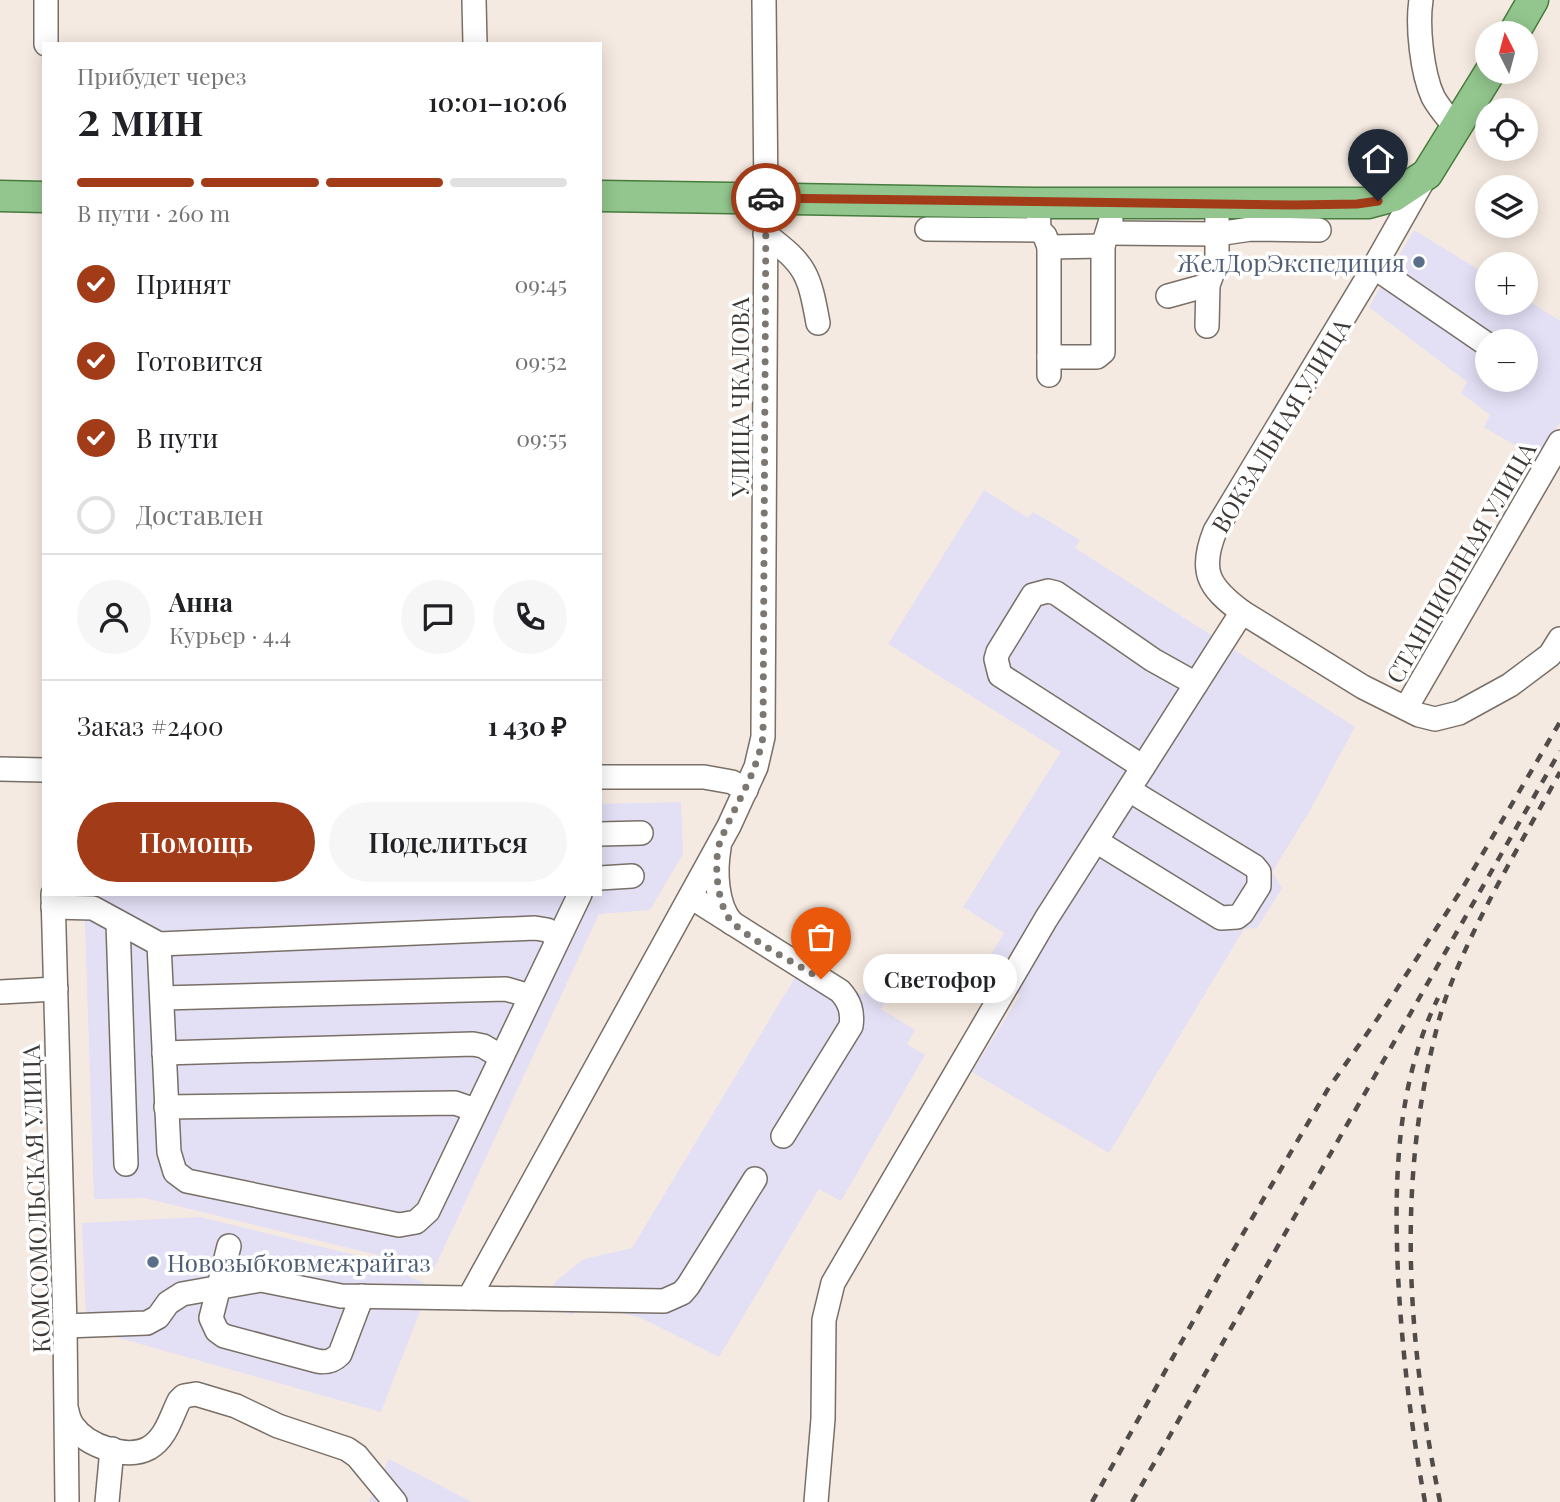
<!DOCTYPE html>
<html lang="ru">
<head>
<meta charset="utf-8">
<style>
	body { margin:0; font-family:"Playfair Display",serif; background:#f6f6f6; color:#202124; height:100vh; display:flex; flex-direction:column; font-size:26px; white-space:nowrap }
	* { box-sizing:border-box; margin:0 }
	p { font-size:23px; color:#757577 }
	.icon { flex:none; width:38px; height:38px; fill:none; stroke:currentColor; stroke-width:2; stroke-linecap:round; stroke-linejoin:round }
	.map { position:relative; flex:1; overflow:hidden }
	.drawer { position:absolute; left:42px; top:42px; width:560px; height:854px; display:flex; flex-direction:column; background:#fff; border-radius:0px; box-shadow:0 4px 18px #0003 }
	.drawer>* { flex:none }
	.needle { width:46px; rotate:354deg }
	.fabs { position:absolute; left:1475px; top:21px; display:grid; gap:14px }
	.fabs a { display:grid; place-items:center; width:63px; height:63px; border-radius:50%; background:#fff; box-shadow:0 4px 18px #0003; font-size:35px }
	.pin { position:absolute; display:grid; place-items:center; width:60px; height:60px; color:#fff; margin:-72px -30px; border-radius:50% 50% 50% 0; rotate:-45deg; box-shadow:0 0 7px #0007 }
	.pin .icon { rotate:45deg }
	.courier { position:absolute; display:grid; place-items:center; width:70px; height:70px; margin:-35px; border:5px solid #a23b18; border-radius:50%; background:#fff; color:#222; box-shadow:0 2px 9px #0007 }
	.bubble { position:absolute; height:49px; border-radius:24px; background:#fff; box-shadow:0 4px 18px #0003; font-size:23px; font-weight:600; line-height:49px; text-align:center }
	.summary em { font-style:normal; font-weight:600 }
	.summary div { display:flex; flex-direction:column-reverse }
	.summary { display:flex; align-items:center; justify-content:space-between; height:119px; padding:0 35px }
	h1 { font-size:46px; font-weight:600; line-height:52px }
	.bar { display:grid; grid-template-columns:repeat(4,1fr); gap:10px 7px; align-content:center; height:84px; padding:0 35px }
	.bar i { height:9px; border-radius:5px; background:#e0e0e0 }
	.bar .selected { background:#a23b18 }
	.bar p { grid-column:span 4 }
	.line { display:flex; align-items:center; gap:18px; padding:0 35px; border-top:2px solid #e0e0e0 }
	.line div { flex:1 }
	.round { display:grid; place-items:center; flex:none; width:74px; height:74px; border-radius:37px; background:#f6f6f6 }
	ol { padding:0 35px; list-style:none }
	li { display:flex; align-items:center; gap:21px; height:77px }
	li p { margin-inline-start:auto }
	li .icon { padding:7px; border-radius:50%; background:#a23b18; color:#fff; stroke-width:4 }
	li:last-child { color:#757577 }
	li i { width:38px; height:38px; border:4px solid #e0e0e0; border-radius:50% }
	.cta { display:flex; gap:14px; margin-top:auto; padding:14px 35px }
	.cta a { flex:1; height:80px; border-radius:42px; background:#a23b18; color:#fff; font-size:28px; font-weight:600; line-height:80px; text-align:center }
	.cta a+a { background:#f6f6f6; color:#202124 }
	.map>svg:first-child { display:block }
	.industrial { fill:#e3dff5; fill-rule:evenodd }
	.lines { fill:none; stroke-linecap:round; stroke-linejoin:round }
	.minor-casing { stroke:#786f67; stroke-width:26 }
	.major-casing { stroke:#467c3e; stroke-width:33 }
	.minor { stroke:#fff; stroke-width:23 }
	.major { stroke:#93c68e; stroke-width:30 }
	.rail { stroke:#514c49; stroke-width:4.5; stroke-dasharray:9 9; stroke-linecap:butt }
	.done { stroke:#7d7772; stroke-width:7; stroke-dasharray:0 12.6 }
	.route { stroke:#a23b18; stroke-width:9 }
	.service-dot { fill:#5c6f8a; stroke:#fff; stroke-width:2.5 }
	.labels { text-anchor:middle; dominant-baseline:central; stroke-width:7; stroke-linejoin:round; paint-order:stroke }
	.service-label { font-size:24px; fill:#4e5e75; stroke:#fff; text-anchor:end }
	.street-label { font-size:24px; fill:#3d3936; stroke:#fff }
</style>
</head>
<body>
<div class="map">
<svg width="1560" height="1502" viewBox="0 0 1560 1502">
	<rect width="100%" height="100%" fill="#f5eae1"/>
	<!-- industrial -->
	<g class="industrial">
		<path d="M1414,230L1487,275L1488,303H1526V299L1560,321V422L1538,459L1484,427L1490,415L1461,393L1467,382L1369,307ZM1488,341H1526V380H1488Z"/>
		<polygon points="984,490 1028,518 1033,512 1080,540 1075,548 1355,727 1308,814 1272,872 1282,888 1257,928 1244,929 1109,1153 972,1072 1020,995 981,971 1004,933 963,907 1061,752 888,644"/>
		<polygon points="681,802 683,854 650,910 599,914 434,1269 145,1198 94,1199 84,894 600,894 600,804"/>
		<polygon points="806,959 863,995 868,989 886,1001 881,1009 915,1030 907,1044 925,1055 841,1201 819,1189 719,1357 639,1317 601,1309 579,1309 571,1315 549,1303 549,1293 556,1281 584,1259 632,1248"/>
		<polygon points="200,1217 363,1257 424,1283 427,1293 381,1412 105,1334 86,1320 82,1223"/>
		<polygon points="389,1459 472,1502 369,1502"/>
	</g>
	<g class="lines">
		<defs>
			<g id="minor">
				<polyline points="46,0 46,44"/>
				<polyline points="474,0 475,44"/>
				<path d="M1421,0C1417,26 1422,73 1433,97C1439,108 1448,118 1456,128"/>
				<path d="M1425,177L1374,267L1215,531C1199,571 1208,587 1242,612L1363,687L1419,715L1435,719L1459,713L1510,685L1550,655L1560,639"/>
				<polyline points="1038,203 1039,230 1045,236 1049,247 1049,375"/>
				<polyline points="927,229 1039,230"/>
				<polyline points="1108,233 1217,234 1251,229 1319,230"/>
				<path d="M765,234C806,265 809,273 818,323"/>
				<polyline points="1049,247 1103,246"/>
				<polyline points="1374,267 1488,345"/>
				<polyline points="1168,296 1208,285"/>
				<polyline points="1207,326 1208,285 1217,261 1217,219"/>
				<polyline points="1049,357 1097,357 1103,352 1103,246 1111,220"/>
				<polyline points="1406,708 1560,442"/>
				<polyline points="1143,767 1000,675 996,659 998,652 1033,595 1048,591 1056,593 1153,660 1196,684"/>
				<polyline points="0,769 44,770"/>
				<polyline points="600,777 704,777 732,782 746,790"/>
				<polyline points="600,834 641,833"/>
				<polyline points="1096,841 1221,918 1237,917 1242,913 1259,886 1259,872 1254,866 1129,790"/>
				<path d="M719,848C715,871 716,905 732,923"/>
				<polyline points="600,878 632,876"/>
				<polyline points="53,894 65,1326 67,1502"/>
				<path d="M691,897L840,991C850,1002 853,1012 851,1026L783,1136"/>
				<polyline points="53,907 93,908 159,944 169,1152 175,1172 187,1181 399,1225 416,1222 428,1211 580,894"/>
				<polyline points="118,922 126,1164"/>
				<polyline points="159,944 535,928 547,930 559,937"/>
				<polyline points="0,992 56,989"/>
				<polyline points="162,998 506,989 530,996"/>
				<polyline points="164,1053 473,1044 483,1046 500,1056"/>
				<polyline points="166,1107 455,1103 475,1110"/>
				<path d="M229,1246L211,1318L217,1331L224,1336L317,1361C327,1363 333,1361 340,1354L362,1296"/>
				<polyline points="469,1298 664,1301 682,1293 688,1286 755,1179"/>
				<polyline points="65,1326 147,1323 158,1317 168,1303 182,1294 261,1280 341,1296 469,1298 729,826 756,767 763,737 766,198 764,0"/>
				<path d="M67,1411C68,1416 70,1422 73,1426C87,1446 127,1460 149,1448C166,1438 171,1417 179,1401L184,1396L196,1394L236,1406L278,1426L347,1449L357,1456L395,1502"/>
				<polyline points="107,1502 112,1449"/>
				<polyline points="816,1502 823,1419 824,1320 833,1283 1046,919 1242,612"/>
			</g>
			<g id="major">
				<polyline points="1514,33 1533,0"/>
				<polyline points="0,196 44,197"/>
				<polyline points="600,196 1038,203 1368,203 1394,196 1427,174 1490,72"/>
			</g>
		</defs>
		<!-- minor casing -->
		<use href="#minor" class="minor-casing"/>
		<!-- major casing -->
		<use href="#major" class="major-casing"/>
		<!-- minor -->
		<use href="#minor" class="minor"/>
		<!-- major -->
		<use href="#major" class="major"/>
		<!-- rail -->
		<g class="rail">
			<polyline points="1092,1502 1224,1266 1328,1089 1378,1018 1462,889 1560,722"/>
			<polyline points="1132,1502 1560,751"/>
			<path d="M1425,1502C1411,1427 1402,1351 1398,1275C1394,1180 1396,1085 1438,998"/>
			<path d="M1440,1502C1411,1360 1398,1214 1427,1071C1433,1043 1439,1015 1449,989C1477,915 1522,842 1560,772"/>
		</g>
	</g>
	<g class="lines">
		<!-- done -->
		<path class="done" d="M766,198L763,737C756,776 734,806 720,842C713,862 717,910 734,924C760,946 792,961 821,979"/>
		<!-- route -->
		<polyline class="route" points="766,198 1295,205 1357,204 1378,201"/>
	</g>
	<!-- markers -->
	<g class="service-dot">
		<circle cx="1419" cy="262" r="7"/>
		<circle cx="153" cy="1262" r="7"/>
	</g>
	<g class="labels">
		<!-- service labels -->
		<g class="service-label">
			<text x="1405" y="262">ЖелДорЭкспедиция</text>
			<text x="167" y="1262" text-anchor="start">Новозыбковмежрайгаз</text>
		</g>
		<!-- street labels -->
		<g class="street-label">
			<text transform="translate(739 397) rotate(-90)">УЛИЦА ЧКАЛОВА</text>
			<text transform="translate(1280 425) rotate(-59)">ВОКЗАЛЬНАЯ УЛИЦА</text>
			<text transform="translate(1460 562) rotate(-60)">СТАНЦИОННАЯ УЛИЦА</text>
			<text transform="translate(35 1199) rotate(-92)">КОМСОМОЛЬСКАЯ УЛИЦА</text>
		</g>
	</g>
</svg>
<div class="fabs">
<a><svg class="needle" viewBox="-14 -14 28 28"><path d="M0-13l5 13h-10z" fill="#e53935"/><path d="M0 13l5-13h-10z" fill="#757577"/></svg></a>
<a><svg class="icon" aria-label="locate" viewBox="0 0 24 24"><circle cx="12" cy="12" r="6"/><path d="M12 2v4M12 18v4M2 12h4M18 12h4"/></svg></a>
<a><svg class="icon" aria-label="layers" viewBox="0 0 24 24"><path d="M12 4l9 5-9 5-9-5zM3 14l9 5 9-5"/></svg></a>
<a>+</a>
<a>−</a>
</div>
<div class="pin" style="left:821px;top:979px;background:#ea580c"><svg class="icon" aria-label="bag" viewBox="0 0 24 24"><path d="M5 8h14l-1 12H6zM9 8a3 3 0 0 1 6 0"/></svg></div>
<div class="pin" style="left:1378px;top:201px;background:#1f2937"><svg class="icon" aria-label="home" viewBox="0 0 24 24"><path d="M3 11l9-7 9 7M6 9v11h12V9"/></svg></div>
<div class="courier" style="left:766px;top:198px"><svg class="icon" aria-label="car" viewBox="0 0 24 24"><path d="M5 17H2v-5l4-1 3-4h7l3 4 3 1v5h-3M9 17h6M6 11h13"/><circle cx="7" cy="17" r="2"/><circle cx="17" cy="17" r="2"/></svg></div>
<div class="bubble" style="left:863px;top:954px;width:154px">Светофор</div>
<section class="drawer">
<div class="summary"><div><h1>2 мин</h1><p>Прибудет через</p></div><em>10:01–10:06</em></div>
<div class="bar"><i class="selected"></i><i class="selected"></i><i class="selected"></i><i></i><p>В пути · 260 m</p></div>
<ol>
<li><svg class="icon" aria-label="check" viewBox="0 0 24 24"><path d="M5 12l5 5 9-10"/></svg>Принят<p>09:45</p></li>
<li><svg class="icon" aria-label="check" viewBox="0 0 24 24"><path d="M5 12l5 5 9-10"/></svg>Готовится<p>09:52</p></li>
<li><svg class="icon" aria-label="check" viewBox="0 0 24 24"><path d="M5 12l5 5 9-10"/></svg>В пути<p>09:55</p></li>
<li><i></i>Доставлен</li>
</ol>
<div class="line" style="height:126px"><a class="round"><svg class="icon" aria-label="person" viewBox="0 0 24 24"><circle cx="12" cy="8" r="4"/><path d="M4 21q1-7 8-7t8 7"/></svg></a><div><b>Анна</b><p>Курьер · 4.4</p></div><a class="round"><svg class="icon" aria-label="chat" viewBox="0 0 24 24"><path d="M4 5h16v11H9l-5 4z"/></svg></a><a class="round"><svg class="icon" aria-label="phone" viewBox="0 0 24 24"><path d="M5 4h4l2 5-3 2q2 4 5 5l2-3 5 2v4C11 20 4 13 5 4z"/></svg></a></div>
<div class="line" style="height:91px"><div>Заказ #2400</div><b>1 430 ₽</b></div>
<div class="cta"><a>Помощь</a><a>Поделиться</a></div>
</section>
</div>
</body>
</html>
